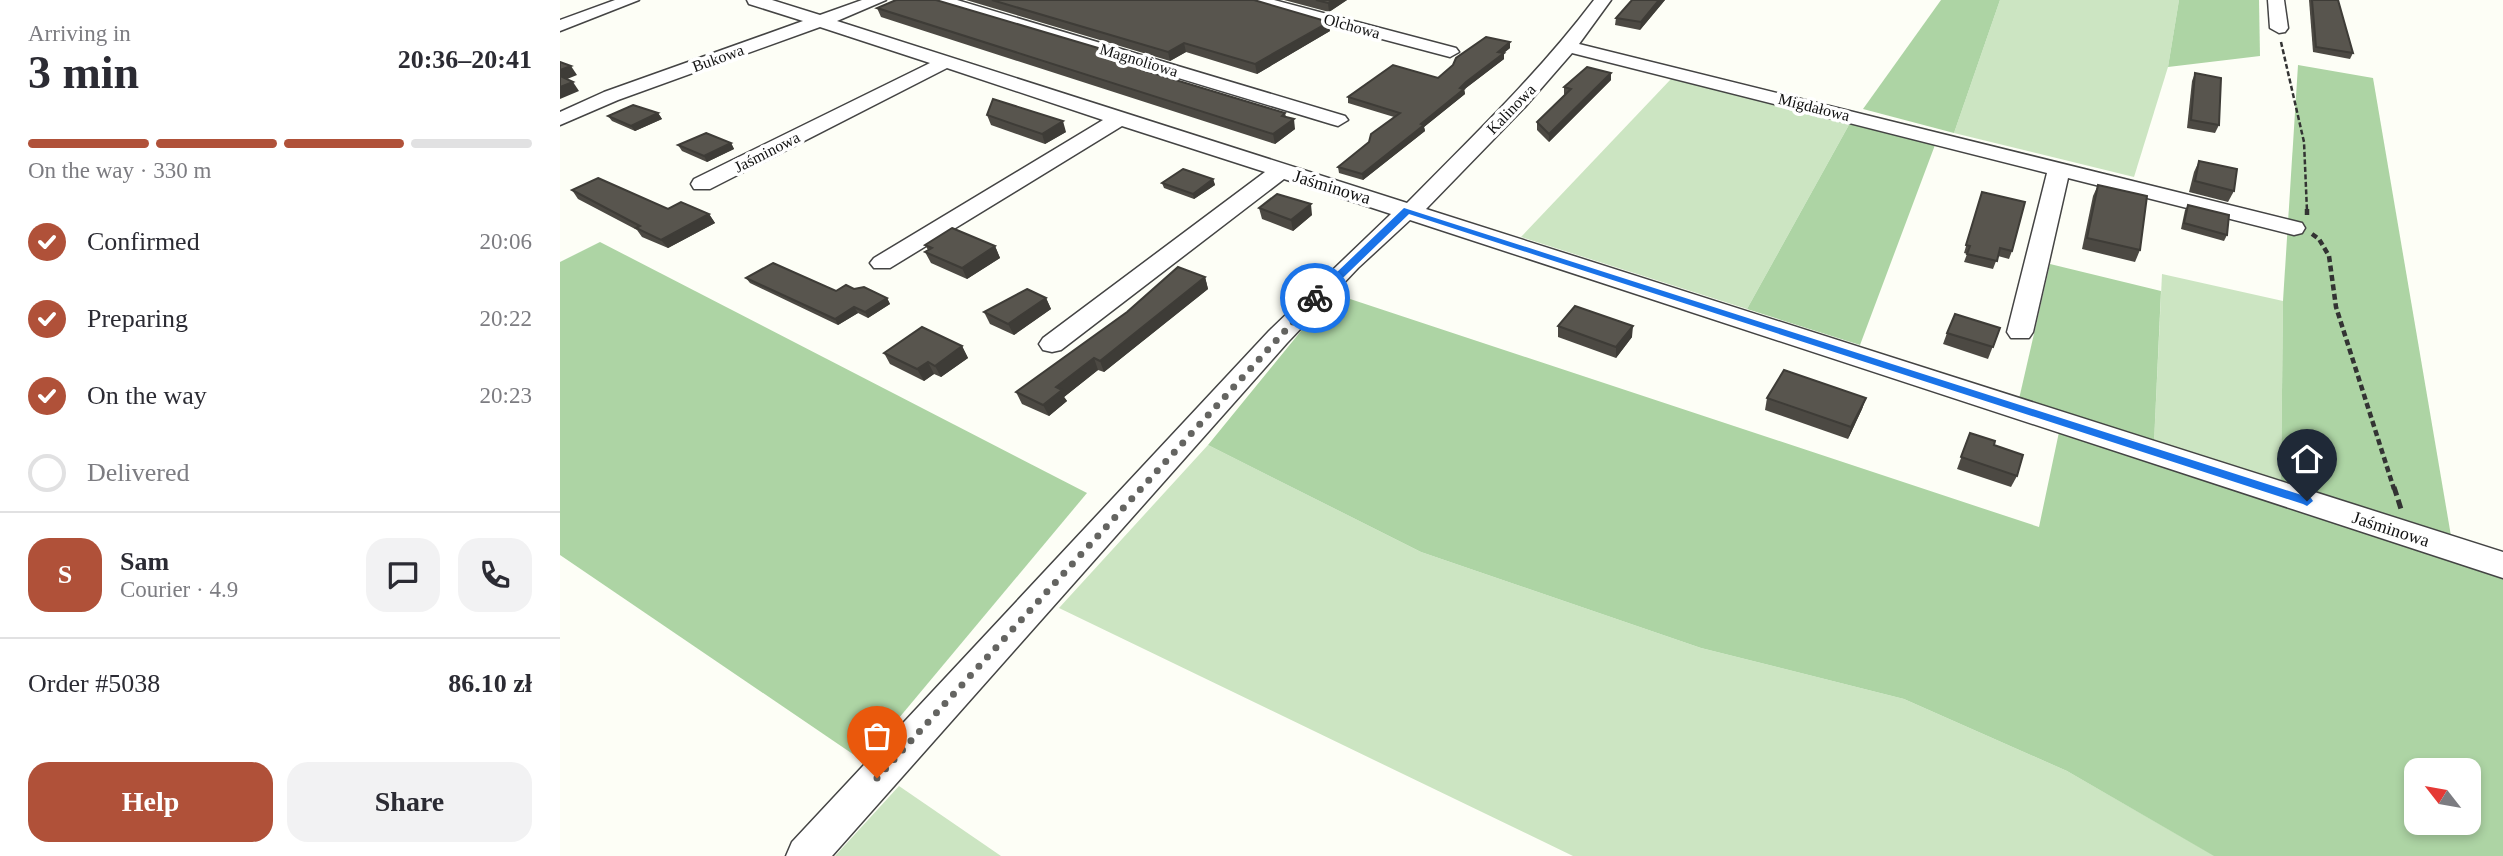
<!DOCTYPE html>
<html lang="en">
<head>
<meta charset="utf-8">
<style>
	body { margin:0; font-family:"Times New Roman",serif; background:#f2f2f3; color:#2b2b33; height:100vh; display:flex; flex-direction:column; font-size:26px; white-space:nowrap }
	* { box-sizing:border-box; margin:0 }
	p { font-size:23px; color:#7c7c81 }
	.icon { flex:none; width:38px; height:38px; fill:none; stroke:currentColor; stroke-width:2; stroke-linecap:round; stroke-linejoin:round }
	.map { position:relative; flex:1; overflow:hidden }
	.side { display:flex; flex-direction:column; background:#fff; width:560px }
	.side>* { flex:none }
	.needle { width:46px; rotate:301deg }
	.fabs { position:absolute; left:1844px; top:758px; display:grid; gap:14px }
	.fabs a { display:grid; place-items:center; width:77px; height:77px; border-radius:14px; background:#fff; box-shadow:0 4px 10px #0003; font-size:35px }
	.pin { position:absolute; display:grid; place-items:center; width:60px; height:60px; color:#fff; margin:-72px -30px; border-radius:50% 50% 50% 0; rotate:-45deg; box-shadow:0 0 7px #0007 }
	.pin .icon { rotate:45deg }
	.courier { position:absolute; display:grid; place-items:center; width:70px; height:70px; margin:-35px; border:5px solid #1a73e8; border-radius:50%; background:#fff; color:#222; box-shadow:0 2px 9px #0007 }
	.headline em { font-style:normal; font-weight:700 }
	.headline div { display:flex; flex-direction:column-reverse }
	.headline { display:flex; align-items:center; justify-content:space-between; height:119px; padding:0 28px }
	h1 { font-size:46px; font-weight:700; line-height:52px }
	.bar { display:grid; grid-template-columns:repeat(4,1fr); gap:10px 7px; align-content:center; height:84px; padding:0 28px }
	.bar i { height:9px; border-radius:5px; background:#e1e1e2 }
	.bar .current { background:#b05139 }
	.bar p { grid-column:span 4 }
	.line { display:flex; align-items:center; gap:18px; padding:0 28px; border-top:2px solid #e1e1e2 }
	.line div { flex:1 }
	.round { display:grid; place-items:center; flex:none; width:74px; height:74px; border-radius:21px; background:#f2f2f3 }
	ol { padding:0 28px; list-style:none }
	li { display:flex; align-items:center; gap:21px; height:77px }
	li p { margin-inline-start:auto }
	li .icon { padding:7px; border-radius:50%; background:#b05139; color:#fff; stroke-width:4 }
	li:last-child { color:#7c7c81 }
	li i { width:38px; height:38px; border:4px solid #e1e1e2; border-radius:50% }
	.button { display:flex; gap:14px; margin-top:auto; padding:14px 28px }
	.button a { flex:1; height:80px; border-radius:21px; background:#b05139; color:#fff; font-size:28px; font-weight:700; line-height:80px; text-align:center }
	.button a+a { background:#f2f2f3; color:#2b2b33 }
	main { display:flex; flex:1; min-height:0 }
	.map>svg:first-child { display:block }
	.green { fill:#cce5c2 }
	.forest { fill:#add4a4; fill-rule:evenodd }
	.lines { fill:none; stroke-linecap:round; stroke-linejoin:round }
	.minor-casing { stroke:#444; stroke-width:3 }
	.path-far2 { stroke:#333; stroke-width:2.5; stroke-dasharray:5 2.5; stroke-linecap:butt }
	.path-far1 { stroke:#333; stroke-width:4.5; stroke-dasharray:6 3.5; stroke-linecap:butt }
	.path { stroke:#333; stroke-width:5; stroke-dasharray:9 4.5; stroke-linecap:butt }
	.minor { fill:#fff; fill-rule:evenodd }
	.wall { fill:#4c4943 }
	.shaded-wall { fill:#3e3c37 }
	.building { fill:#58554e; stroke:#3e3c37; stroke-width:2 }
	.route { fill:#1a73e8 }
	.done { stroke:#646461; stroke-width:7; stroke-dasharray:0 12.6 }
	.labels { text-anchor:middle; dominant-baseline:central; stroke-width:7; stroke-linejoin:round; paint-order:stroke }
	.far-street-label { font-size:16px; fill:#111; stroke:#fff }
	.street-label { font-size:18px; fill:#111; stroke:#fff }
</style>
</head>
<body>
<main>
<section class="side">
<div class="headline"><div><h1>3 min</h1><p>Arriving in</p></div><em>20:36–20:41</em></div>
<div class="bar"><i class="current"></i><i class="current"></i><i class="current"></i><i></i><p>On the way · 330 m</p></div>
<ol>
<li><svg class="icon" aria-label="check" viewBox="0 0 24 24"><path d="M5 12l5 5 9-10"/></svg>Confirmed<p>20:06</p></li>
<li><svg class="icon" aria-label="check" viewBox="0 0 24 24"><path d="M5 12l5 5 9-10"/></svg>Preparing<p>20:22</p></li>
<li><svg class="icon" aria-label="check" viewBox="0 0 24 24"><path d="M5 12l5 5 9-10"/></svg>On the way<p>20:23</p></li>
<li><i></i>Delivered</li>
</ol>
<div class="line" style="height:126px"><b class="round" style="background:#b05139;color:#fff">S</b><div><b>Sam</b><p>Courier · 4.9</p></div><a class="round"><svg class="icon" aria-label="chat" viewBox="0 0 24 24"><path d="M4 5h16v11H9l-5 4z"/></svg></a><a class="round"><svg class="icon" aria-label="phone" viewBox="0 0 24 24"><path d="M5 4h4l2 5-3 2q2 4 5 5l2-3 5 2v4C11 20 4 13 5 4z"/></svg></a></div>
<div class="line" style="height:91px"><div>Order #5038</div><b>86.10 zł</b></div>
<div class="button"><a>Help</a><a>Share</a></div>
</section>
<div class="map">
<svg width="1943" height="856" viewBox="0 0 1943 856">
	<rect width="100%" height="100%" fill="#fdfef6"/>
	<!-- green -->
	<g class="green">
		<polygon points="1440,0 1619,0 1608,67 1574,177 1394,133"/>
		<polygon points="1111,79 1290,123 1187,309 961,237"/>
		<polygon points="1602,274 1723,301 1721,482 1594,443"/>
		<polygon points="648,445 861,552 1141,648 1344,699 1507,771 1655,856 1013,856 499,608"/>
		<polygon points="339,786 441,856 275,856"/>
	</g>
	<!-- forest -->
	<g class="forest">
		<polygon points="1381,0 1440,0 1394,133 1303,109"/>
		<polygon points="1619,0 1699,0 1700,56 1608,67"/>
		<polygon points="1738,65 1813,78 1891,536 1721,482 1723,301"/>
		<polygon points="1290,123 1375,145 1300,345 1187,309"/>
		<polygon points="40,242 527,493 303,761 0,555 0,262"/>
		<polygon points="1490,264 1601,291 1594,443 1459,399"/>
		<path d="M772,293L1479,527L1499,432L1943,579V856H1654L1507,771L1344,699L1141,648L861,552L648,445ZM1857,770H1909V822H1857Z"/>
	</g>
	<g class="lines">
		<defs>
			<g id="minor">
				<polygon points="55,0 79,0 0,31 0,20"/>
				<path d="M187,0H212L260,15L302,0H326L277,21L847,203C912,137 978,74 1034,0H1051L1019,44L1742,223L1745,228L1742,233L1734,235L1508,178L1473,332L1469,338H1451L1447,332L1487,173L1012,53L965,107L866,209L1943,552V578L850,220L798,268L727,343L272,856H226L232,842L709,331L831,214L724,179L501,350L492,352L483,350L479,344L483,338L705,172L562,126L330,268H314L310,263L314,258L543,120L387,68L150,189H134L131,184L134,179L370,63L260,27L58,100L0,125V112L44,92L243,21L189,4Z"/>
				<polygon points="371,0 397,0 785,116 788,120 778,126 771,124 373,4"/>
				<polygon points="687,0 714,0 896,48 899,52 890,57 689,4"/>
				<polygon points="1708,0 1724,0 1728,28 1725,32 1719,33 1710,28"/>
			</g>
		</defs>
		<!-- minor casing -->
		<use href="#minor" class="minor-casing"/>
		<!-- path-far2 -->
		<polyline class="path-far2" points="1721,42 1744,142 1747,211"/>
		<!-- path-far1 -->
		<g class="path-far1">
			<polyline points="1747,209 1747,216"/>
			<polyline points="1752,234 1759,239 1769,256 1776,307 1834,489"/>
		</g>
		<!-- path -->
		<polyline class="path" points="1834,487 1841,509"/>
		<!-- minor -->
		<use href="#minor" class="minor"/>
	</g>
	<!-- wall -->
	<g class="wall">
		<polygon points="406,0 694,0 770,31 697,74 626,52 610,61"/>
		<polygon points="724,0 787,0 769,12"/>
		<polygon points="1072,0 1105,0 1080,30 1055,25 1056,18"/>
		<polygon points="1749,0 1778,0 1793,53 1790,59 1753,52"/>
		<polygon points="317,8 589,63 591,72 725,113 726,117 735,129 715,144 321,17"/>
		<polygon points="950,42 950,48 944,53 944,59 906,88 904,89 905,94 864,127 865,131 803,180 779,173 778,167 809,142 834,117 788,103 788,97 878,78"/>
		<polygon points="1635,73 1659,125 1655,133 1627,128 1632,81"/>
		<polygon points="1051,80 989,142 977,130 977,122 1004,95 1004,87"/>
		<polygon points="98,113 102,119 75,131 52,121 48,116"/>
		<polygon points="427,115 506,132 485,144 431,125"/>
		<polygon points="171,143 174,149 147,162 122,151 118,145"/>
		<polygon points="1639,161 1674,191 1668,202 1629,192 1634,172"/>
		<polygon points="653,179 655,185 634,199 604,188 602,183"/>
		<polygon points="1538,185 1580,250 1575,262 1522,249 1533,196"/>
		<polygon points="12,190 108,209 149,214 155,223 108,248 82,237 77,230 18,199"/>
		<polygon points="1422,192 1452,251 1449,259 1438,256 1433,269 1404,262 1407,254 1404,253"/>
		<polygon points="1628,205 1667,235 1664,241 1621,229 1625,210"/>
		<polygon points="699,208 752,215 733,231 702,219"/>
		<polygon points="365,245 435,246 440,258 407,279 371,263 365,252 368,250"/>
		<polygon points="645,277 648,289 544,372 538,370 504,397 507,401 489,416 462,404 456,392"/>
		<polygon points="186,278 276,291 294,289 327,298 330,304 308,318 298,313 278,325 190,283"/>
		<polygon points="486,298 491,309 454,335 430,324 424,312"/>
		<polygon points="998,326 1072,337 1056,358 998,337"/>
		<polygon points="1440,328 1428,359 1383,344 1387,333"/>
		<polygon points="402,346 408,358 381,377 374,374 364,381 330,364 324,353"/>
		<polygon points="1207,398 1306,398 1302,409 1288,439 1205,410"/>
		<polygon points="1410,433 1457,476 1451,487 1397,469"/>
	</g>
	<!-- shaded-wall -->
	<g class="shaded-wall">
		<polygon points="773,0 787,0 769,12 768,3"/>
		<polygon points="1099,0 1105,0 1080,30 1081,22"/>
		<polygon points="769,22 770,31 697,74 695,64"/>
		<polygon points="950,42 950,48 938,57 938,52"/>
		<polygon points="624,43 626,52 610,61 608,52"/>
		<polygon points="944,53 944,59 906,88 904,89 905,94 864,127 865,131 803,180 802,174 861,124 906,82"/>
		<polygon points="589,63 591,72 579,69"/>
		<polygon points="11,66 17,75 0,82 0,70"/>
		<polygon points="1051,73 1051,80 989,142 989,134"/>
		<polygon points="13,82 19,91 0,99 0,87"/>
		<polygon points="98,113 102,119 75,131 71,126"/>
		<polygon points="734,119 735,129 715,144 713,134"/>
		<polygon points="503,121 506,132 485,144 482,134"/>
		<polygon points="171,143 174,149 147,162 144,156"/>
		<polygon points="653,179 655,185 634,199 633,194"/>
		<polygon points="751,204 752,215 733,231 731,220"/>
		<polygon points="149,214 155,223 108,248 101,240"/>
		<polygon points="435,246 440,258 407,279 402,268"/>
		<polygon points="645,277 648,289 544,372 540,361"/>
		<polygon points="327,298 330,304 308,318 305,312"/>
		<polygon points="486,298 491,309 454,335 448,324"/>
		<polygon points="294,307 298,313 278,325 275,319"/>
		<polygon points="1073,326 1072,337 1056,358 1056,347"/>
		<polygon points="402,346 408,358 381,377 375,366"/>
		<polygon points="534,358 538,370 504,397 507,401 489,416 483,405 496,387"/>
		<polygon points="368,362 374,374 364,381 357,369"/>
		<polygon points="1306,398 1302,409 1288,439 1291,427"/>
	</g>
	<!-- building -->
	<g class="building">
		<polygon points="336,0 376,0 589,63 579,69 725,113 722,116 734,119 713,134 317,8"/>
		<polygon points="432,0 694,0 769,22 695,64 624,43 608,52"/>
		<polygon points="756,0 773,0 768,3"/>
		<polygon points="1072,0 1099,0 1081,22 1056,18"/>
		<polygon points="1752,0 1778,0 1793,53 1756,47"/>
		<polygon points="926,37 950,42 938,52 944,53 906,82 900,88 904,89 861,124 864,125 802,174 778,167 809,142 811,134 840,113 788,97 833,65 878,78 893,65 896,58"/>
		<polygon points="0,62 11,66 0,70"/>
		<polygon points="1027,67 1051,73 989,134 977,122 1011,89 1004,87"/>
		<polygon points="1635,73 1661,78 1659,125 1631,120"/>
		<polygon points="0,76 13,82 0,87"/>
		<polygon points="433,99 503,121 482,134 427,115"/>
		<polygon points="73,105 98,113 71,126 48,116"/>
		<polygon points="146,133 171,143 144,156 118,145"/>
		<polygon points="1639,161 1677,169 1674,191 1635,181"/>
		<polygon points="623,169 653,179 633,194 602,183"/>
		<polygon points="38,178 108,209 121,202 149,214 101,240 76,228 80,226 12,190"/>
		<polygon points="1538,185 1587,196 1580,250 1527,238"/>
		<polygon points="1422,192 1465,202 1452,251 1440,248 1437,261 1407,254 1410,246 1406,245"/>
		<polygon points="717,194 751,204 731,220 699,208"/>
		<polygon points="1628,205 1669,215 1667,235 1624,223"/>
		<polygon points="392,228 435,246 402,268 365,252 372,248 365,245"/>
		<polygon points="213,263 276,291 286,285 294,289 304,287 327,298 305,312 294,307 275,319 186,278"/>
		<polygon points="618,267 645,277 540,361 534,358 496,387 502,390 483,405 456,392 567,312"/>
		<polygon points="467,289 486,298 448,324 424,312"/>
		<polygon points="1015,306 1073,326 1056,347 998,326"/>
		<polygon points="1395,314 1440,328 1433,347 1387,333"/>
		<polygon points="362,327 402,346 375,366 368,362 357,369 324,353"/>
		<polygon points="1224,370 1306,398 1291,427 1207,398"/>
		<polygon points="1410,433 1435,441 1434,445 1463,455 1457,476 1401,457"/>
	</g>
	<!-- route -->
	<polygon class="route" points="844,208 1751,498 1753,501 1747,506 1743,504 849,214 759,301 752,301 752,296"/>
	<g class="lines">
		<!-- done -->
		<polyline class="done" points="317,778 755,298"/>
	</g>
	<g class="labels">
		<!-- far-street labels -->
		<g class="far-street-label">
			<text transform="translate(792 26) rotate(15)">Olchowa</text>
			<text transform="translate(158 58) rotate(-20)">Bukowa</text>
			<text transform="translate(579 60) rotate(17)">Magnoliowa</text>
			<text transform="translate(1254 107) rotate(14)">Migdałowa</text>
			<text transform="translate(951 109) rotate(-46)">Kalinowa</text>
			<text transform="translate(207 152) rotate(-27)">Jaśminowa</text>
		</g>
		<!-- street labels -->
		<g class="street-label">
			<text transform="translate(772 187) rotate(17)">Jaśminowa</text>
			<text transform="translate(1831 529) rotate(18)">Jaśminowa</text>
		</g>
	</g>
</svg>
<div class="fabs">
<a><svg class="needle" viewBox="-14 -14 28 28"><path d="M0-13l5 13h-10z" fill="#e53935"/><path d="M0 13l5-13h-10z" fill="#7c7c81"/></svg></a>
</div>
<div class="pin" style="left:317px;top:778px;background:#ea580c"><svg class="icon" aria-label="bag" viewBox="0 0 24 24"><path d="M5 8h14l-1 12H6zM9 8a3 3 0 0 1 6 0"/></svg></div>
<div class="pin" style="left:1747px;top:501px;background:#1f2937"><svg class="icon" aria-label="home" viewBox="0 0 24 24"><path d="M3 11l9-7 9 7M6 9v11h12V9"/></svg></div>
<div class="courier" style="left:755px;top:298px"><svg class="icon" aria-label="bike" viewBox="0 0 24 24"><circle cx="6" cy="16" r="4"/><circle cx="18" cy="16" r="4"/><path d="M6 16l4-8h5l3 8M10 8l3 8H6M13 5h3"/></svg></div>
</div>
</main>
</body>
</html>
